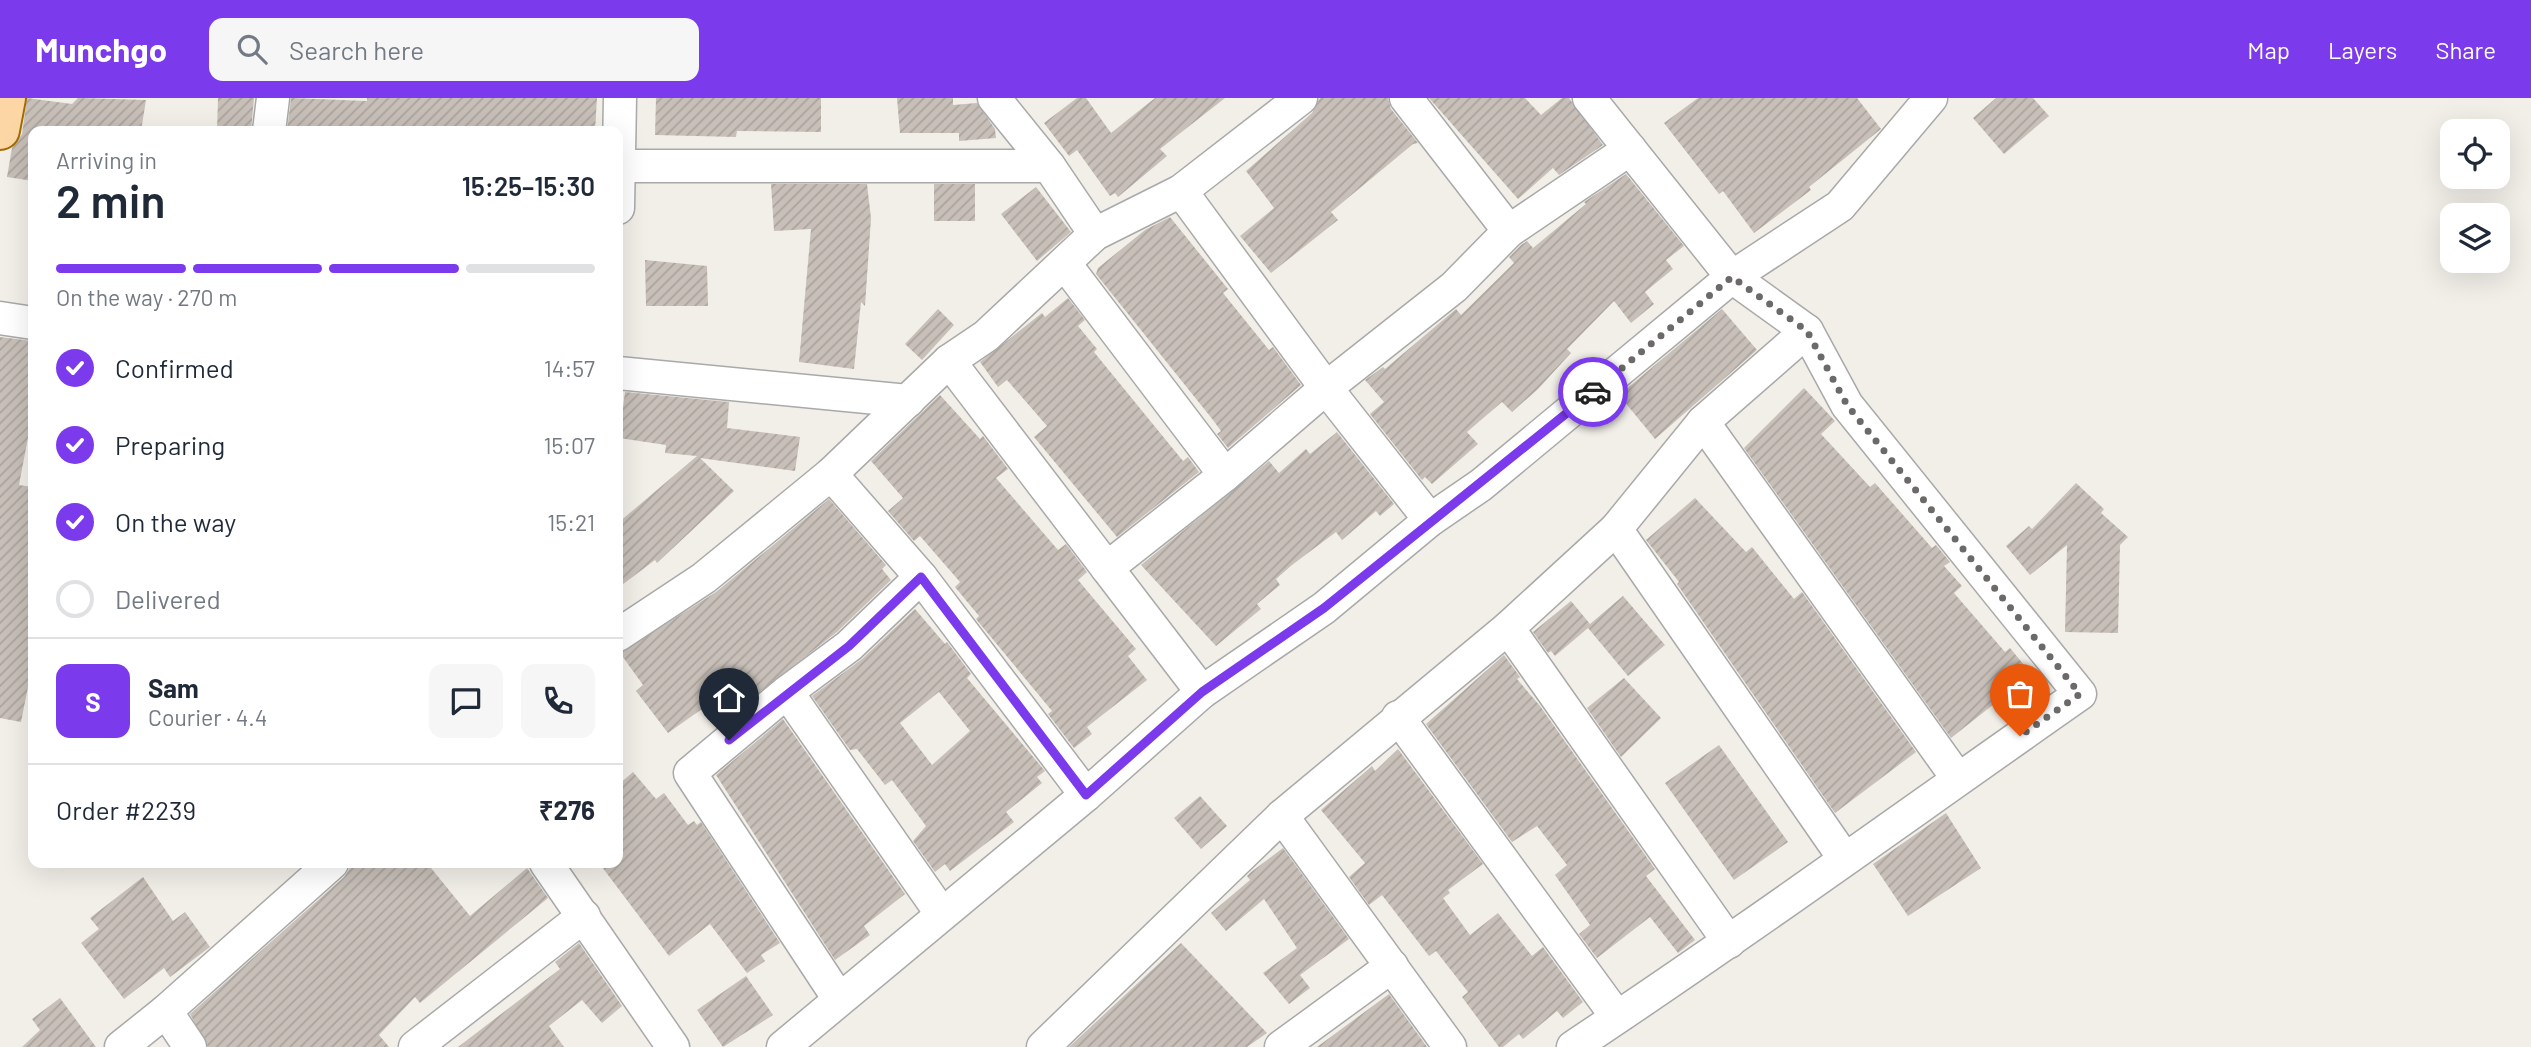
<!DOCTYPE html>
<html lang="en">
<head>
<meta charset="utf-8">
<style>
	body { margin:0; font-family:Barlow,sans-serif; background:#f6f6f7; color:#1f2937; height:100vh; display:flex; flex-direction:column; font-size:26px; white-space:nowrap }
	* { box-sizing:border-box; margin:0 }
	p { font-size:23px; color:#747a83 }
	.icon { flex:none; width:38px; height:38px; fill:none; stroke:currentColor; stroke-width:2; stroke-linecap:round; stroke-linejoin:round }
	.map { position:relative; flex:1; overflow:hidden }
	.panel { position:absolute; left:28px; top:28px; width:595px; height:742px; display:flex; flex-direction:column; background:#fff; border-radius:14px; box-shadow:0 7px 28px #0002 }
	.panel>* { flex:none }
	.tools { position:absolute; left:2440px; top:21px; display:grid; gap:14px }
	.tools a { display:grid; place-items:center; width:70px; height:70px; border-radius:14px; background:#fff; box-shadow:0 7px 28px #0002; font-size:35px }
	.pin { position:absolute; display:grid; place-items:center; width:60px; height:60px; color:#fff; margin:-72px -30px; border-radius:50% 50% 50% 0; rotate:-45deg; box-shadow:0 0 7px #0007 }
	.pin .icon { rotate:45deg }
	.courier { position:absolute; display:grid; place-items:center; width:70px; height:70px; margin:-35px; border:5px solid #7c3aed; border-radius:50%; background:#fff; color:#222; box-shadow:0 2px 9px #0007 }
	.head em { font-style:normal; font-weight:600 }
	.head div { display:flex; flex-direction:column-reverse }
	.head { display:flex; align-items:center; justify-content:space-between; height:119px; padding:0 28px }
	h1 { font-size:46px; font-weight:600; line-height:52px }
	.bar { display:grid; grid-template-columns:repeat(4,1fr); gap:10px 7px; align-content:center; height:84px; padding:0 28px }
	.bar i { height:9px; border-radius:5px; background:#e0e1e3 }
	.bar .active { background:#7c3aed }
	.bar p { grid-column:span 4 }
	.line { display:flex; align-items:center; gap:18px; padding:0 28px; border-top:2px solid #e0e1e3 }
	.line div { flex:1 }
	.round { display:grid; place-items:center; flex:none; width:74px; height:74px; border-radius:14px; background:#f6f6f7 }
	ol { padding:0 28px; list-style:none }
	li { display:flex; align-items:center; gap:21px; height:77px }
	li p { margin-inline-start:auto }
	li .icon { padding:7px; border-radius:50%; background:#7c3aed; color:#fff; stroke-width:4 }
	li:last-child { color:#747a83 }
	li i { width:38px; height:38px; border:4px solid #e0e1e3; border-radius:50% }
	header { display:flex; align-items:center; gap:42px; box-sizing:border-box; height:98px; padding:0 35px; background:#7c3aed; color:#fff }
	header strong { font-size:33px }
	nav { display:flex; gap:38px; margin-inline-start:auto; font-size:24px }
	.search { width:490px; height:63px; background:#f6f6f7; display:flex; align-items:center; gap:18px; box-sizing:border-box; padding:0 24px; border-radius:14px; color:#747a83; font-size:26px }
	.map>svg:first-child { display:block }
	.building { fill:url(#building-hatch); fill-rule:evenodd }
	.lines { fill:none; stroke-linecap:round; stroke-linejoin:round }
	.minor-casing { stroke:#a9a9a9; stroke-width:35 }
	.major-casing { stroke:#a06b00; stroke-width:42 }
	.minor { stroke:#fff; stroke-width:32 }
	.major { stroke:#fcd6a4; stroke-width:38 }
	.done { stroke:#6b6a68; stroke-width:7; stroke-dasharray:0 12.6 }
	.route { stroke:#7c3aed; stroke-width:9 }
</style>
</head>
<body>
<header>
<strong>Munchgo</strong>
<div class="search"><svg class="icon" aria-label="search" viewBox="0 0 24 24"><circle cx="10" cy="10" r="6"/><path d="M15 15l6 6"/></svg>Search here</div>
<nav><a>Map</a><a>Layers</a><a>Share</a></nav>
</header>
<div class="map">
<svg width="2531" height="949" viewBox="0 0 2531 949">
	<defs>
		<pattern id="building-hatch" width="6" height="6" patternUnits="userSpaceOnUse" patternTransform="scale(1.75)"><rect width="6" height="6" fill="#c7bfb8"/><path d="M-1 1l2-2M0 6l6-6M5 7l2-2" fill="none" stroke="#aba49e"/></pattern>
	</defs>
	<rect width="100%" height="100%" fill="#f2efe9"/>
	<!-- building -->
	<g class="building">
		<polygon points="27,0 72,6 78,0 146,2 141,33 33,33 33,83 7,79 12,50 22,36"/>
		<polygon points="218,0 254,0 251,33 217,33"/>
		<polygon points="291,0 367,3 367,0 597,0 595,33 287,33"/>
		<polygon points="656,0 821,0 821,34 737,33 736,39 655,37"/>
		<polygon points="897,0 953,0 953,7 977,5 995,31 996,40 959,43 959,35 900,35"/>
		<polygon points="1077,0 1086,0 1111,35 1155,0 1225,0 1160,51 1167,58 1118,99 1115,95 1110,98 1077,52 1069,58 1044,25"/>
		<polygon points="1320,0 1388,0 1391,11 1418,45 1413,46 1331,114 1338,122 1271,175 1240,138 1274,110 1246,73 1312,15"/>
		<polygon points="1429,0 1525,0 1541,17 1562,0 1569,0 1603,47 1559,77 1553,70 1518,101"/>
		<polygon points="1698,0 1857,0 1881,31 1809,89 1811,92 1754,135 1723,93 1719,96 1664,25"/>
		<polygon points="1996,0 2033,0 2049,18 2004,56 1973,20"/>
		<polygon points="1626,76 1684,148 1666,162 1673,171 1645,194 1654,206 1631,225 1614,203 1567,251 1571,255 1538,291 1512,314 1502,304 1467,334 1478,346 1432,386 1425,379 1422,382 1370,316 1384,304 1365,282 1383,269 1385,271 1456,211 1461,217 1514,165 1509,159 1521,147 1527,143 1533,150 1586,106 1584,104"/>
		<polygon points="771,86 867,86 871,120 865,208 861,204 854,271 799,264 811,131 774,133"/>
		<rect x="934" y="86" width="41" height="37"/>
		<polygon points="1036,89 1071,134 1037,163 1001,116"/>
		<polygon points="1170,119 1228,191 1223,195 1269,252 1273,249 1301,287 1228,350 1217,336 1221,333 1213,322 1096,176 1098,170 1145,132"/>
		<polygon points="645,162 707,168 708,208 646,208"/>
		<polygon points="1068,200 1085,222 1078,228 1097,251 1094,254 1183,363 1188,359 1199,374 1117,439 1034,339 1047,328 1007,282 998,289 980,264 1042,215 1045,219"/>
		<polygon points="938,211 954,227 922,262 905,246"/>
		<polygon points="1722,211 1757,252 1655,341 1619,297"/>
		<polygon points="0,239 33,243 33,313 19,387 33,389 33,564 21,624 0,620"/>
		<polygon points="1804,290 1835,323 1821,336 1870,389 1875,385 1932,450 1936,447 1950,464 1944,468 1962,488 1954,495 2005,554 2010,550 2038,584 2015,603 2008,595 1951,640 1744,350"/>
		<polygon points="625,294 729,304 727,330 800,339 795,373 700,360 734,393 657,465 655,462 618,490 618,425 697,358 665,355 666,347 619,340"/>
		<polygon points="940,297 980,341 983,338 1008,371 996,380 1058,452 1066,446 1087,474 1078,482 1136,551 1128,558 1147,582 1087,629 1092,636 1074,650 1048,616 1052,613 976,521 979,518 955,489 960,484 920,438 914,443 888,413 903,400 871,363"/>
		<polygon points="1337,334 1394,406 1380,418 1376,413 1342,442 1336,434 1292,467 1276,481 1280,487 1257,506 1261,511 1216,548 1141,467 1269,363 1279,375 1306,351 1310,356"/>
		<polygon points="2076,385 2104,411 2101,415 2128,439 2120,447 2118,535 2065,534 2067,447 2030,477 2006,448 2029,428 2032,431"/>
		<polygon points="1695,400 1746,454 1752,449 1794,501 1802,494 1916,654 1835,715 1677,486 1679,484 1646,442"/>
		<polygon points="829,401 886,467 882,471 891,482 837,534 735,613 723,596 668,635 636,593 643,587 620,555 716,494"/>
		<polygon points="1623,498 1665,547 1628,578 1588,530 1555,558 1551,553 1548,555 1533,534 1571,503 1590,526"/>
		<path d="M915,511L945,546L947,544L971,576L967,580L1045,673L1037,679L1042,685L1006,714L1014,724L950,773L945,766L935,774L913,743L926,728L892,682L885,687L857,651L850,652L812,598L862,561ZM939,594L970,633L932,667L900,625Z"/>
		<polygon points="1504,557 1520,579 1517,581 1540,608 1655,771 1646,778 1695,842 1678,855 1650,819 1597,860 1579,836 1590,827 1555,777 1567,767 1537,728 1512,744 1426,626"/>
		<polygon points="1624,580 1661,620 1621,659 1587,610"/>
		<polygon points="783,621 905,796 864,828 870,837 835,862 716,677"/>
		<polygon points="1719,647 1788,744 1734,782 1665,685"/>
		<polygon points="1398,651 1483,766 1448,792 1450,795 1443,800 1470,837 1498,815 1532,858 1543,849 1583,904 1563,920 1557,913 1523,941 1519,936 1503,949 1499,949 1462,899 1468,894 1436,853 1429,858 1382,797 1369,807 1349,779 1365,765 1321,712 1372,668 1375,673"/>
		<polygon points="633,674 656,701 664,695 688,727 694,723 697,727 701,724 780,845 761,857 765,863 747,875 710,826 669,858 599,765 618,765 618,687"/>
		<polygon points="1200,698 1227,728 1201,751 1174,720"/>
		<polygon points="1946,715 1981,770 1908,818 1873,766"/>
		<polygon points="1283,750 1349,841 1300,877 1310,890 1289,906 1263,875 1297,850 1264,801 1226,833 1211,815 1250,782 1247,778 1251,774"/>
		<polygon points="353,765 427,765 470,818 527,770 548,800 420,905 415,899 379,937 389,949 208,949 190,916 344,779"/>
		<polygon points="143,779 173,823 185,814 210,849 170,879 164,870 124,901 81,845 99,831 90,820"/>
		<polygon points="579,845 622,908 602,925 582,902 549,928 564,949 458,949 560,871 555,864"/>
		<polygon points="1181,845 1267,935 1247,949 1069,949"/>
		<polygon points="746,878 773,917 723,949 697,912"/>
		<polygon points="1389,896 1427,949 1317,949"/>
		<polygon points="60,900 96,949 22,949 40,932 32,921"/>
	</g>
	<g class="lines">
		<defs>
			<g id="minor">
				<polyline points="994,0 1049,68 1095,136"/>
				<polyline points="1406,0 1509,133"/>
				<polyline points="269,33 273,0"/>
				<polyline points="620,68 1049,68"/>
				<polyline points="1181,93 1326,290 1430,422"/>
				<polyline points="618,110 620,0"/>
				<polyline points="1065,166 1225,377 1107,470 1202,594"/>
				<polyline points="0,220 33,225"/>
				<polyline points="949,263 1107,470"/>
				<polyline points="618,275 908,303"/>
				<polyline points="1703,324 1958,681"/>
				<polyline points="831,376 921,479 1086,697"/>
				<polyline points="1225,377 1326,290 1454,189 1509,133 1630,51"/>
				<polyline points="1616,431 1844,760"/>
				<polyline points="1508,530 1729,844"/>
				<polyline points="618,537 704,480 831,376 949,263 986,238 1095,136 1181,93 1301,0"/>
				<polyline points="787,594 849,548 921,479"/>
				<polyline points="1398,619 1617,919"/>
				<polyline points="1282,718 1450,949"/>
				<polyline points="546,765 673,949"/>
				<polyline points="839,901 690,675 787,594 941,815"/>
				<polyline points="166,913 190,949"/>
				<polyline points="121,949 166,913 332,765"/>
				<polyline points="415,949 584,818"/>
				<polyline points="783,949 1086,697 1202,594 1324,510 1430,422 1481,387 1732,179 1840,108 1931,0"/>
				<polyline points="1043,949 1282,718 1508,530 1616,431 1703,324 1807,233"/>
				<polyline points="1281,949 1392,868"/>
				<path d="M1573,949C1745,835 1911,714 2080,596L1847,307L1807,233L1732,179L1589,0"/>
			</g>
			<polyline id="major" points="0,32 6,0"/>
		</defs>
		<!-- minor casing -->
		<use href="#minor" class="minor-casing"/>
		<!-- major casing -->
		<use href="#major" class="major-casing"/>
		<!-- minor -->
		<use href="#minor" class="minor"/>
		<!-- major -->
		<use href="#major" class="major"/>
	</g>
	<g class="lines">
		<!-- done -->
		<polyline class="done" points="1593,294 1732,179 1807,233 1847,307 2080,596 2020,638"/>
		<!-- route -->
		<polyline class="route" points="729,642 849,548 921,479 1086,697 1202,594 1324,510 1593,294"/>
	</g>
</svg>
<div class="tools">
<a><svg class="icon" aria-label="locate" viewBox="0 0 24 24"><circle cx="12" cy="12" r="6"/><path d="M12 2v4M12 18v4M2 12h4M18 12h4"/></svg></a>
<a><svg class="icon" aria-label="layers" viewBox="0 0 24 24"><path d="M12 4l9 5-9 5-9-5zM3 14l9 5 9-5"/></svg></a>
</div>
<div class="pin" style="left:2020px;top:638px;background:#ea580c"><svg class="icon" aria-label="bag" viewBox="0 0 24 24"><path d="M5 8h14l-1 12H6zM9 8a3 3 0 0 1 6 0"/></svg></div>
<div class="pin" style="left:729px;top:642px;background:#1f2937"><svg class="icon" aria-label="home" viewBox="0 0 24 24"><path d="M3 11l9-7 9 7M6 9v11h12V9"/></svg></div>
<div class="courier" style="left:1593px;top:294px"><svg class="icon" aria-label="car" viewBox="0 0 24 24"><path d="M5 17H2v-5l4-1 3-4h7l3 4 3 1v5h-3M9 17h6M6 11h13"/><circle cx="7" cy="17" r="2"/><circle cx="17" cy="17" r="2"/></svg></div>
<section class="panel">
<div class="head"><div><h1>2 min</h1><p>Arriving in</p></div><em>15:25–15:30</em></div>
<div class="bar"><i class="active"></i><i class="active"></i><i class="active"></i><i></i><p>On the way · 270 m</p></div>
<ol>
<li><svg class="icon" aria-label="check" viewBox="0 0 24 24"><path d="M5 12l5 5 9-10"/></svg>Confirmed<p>14:57</p></li>
<li><svg class="icon" aria-label="check" viewBox="0 0 24 24"><path d="M5 12l5 5 9-10"/></svg>Preparing<p>15:07</p></li>
<li><svg class="icon" aria-label="check" viewBox="0 0 24 24"><path d="M5 12l5 5 9-10"/></svg>On the way<p>15:21</p></li>
<li><i></i>Delivered</li>
</ol>
<div class="line" style="height:126px"><b class="round" style="background:#7c3aed;color:#fff">S</b><div><b>Sam</b><p>Courier · 4.4</p></div><a class="round"><svg class="icon" aria-label="chat" viewBox="0 0 24 24"><path d="M4 5h16v11H9l-5 4z"/></svg></a><a class="round"><svg class="icon" aria-label="phone" viewBox="0 0 24 24"><path d="M5 4h4l2 5-3 2q2 4 5 5l2-3 5 2v4C11 20 4 13 5 4z"/></svg></a></div>
<div class="line" style="height:91px"><div>Order #2239</div><b>₹276</b></div>
</section>
</div>
</body>
</html>
